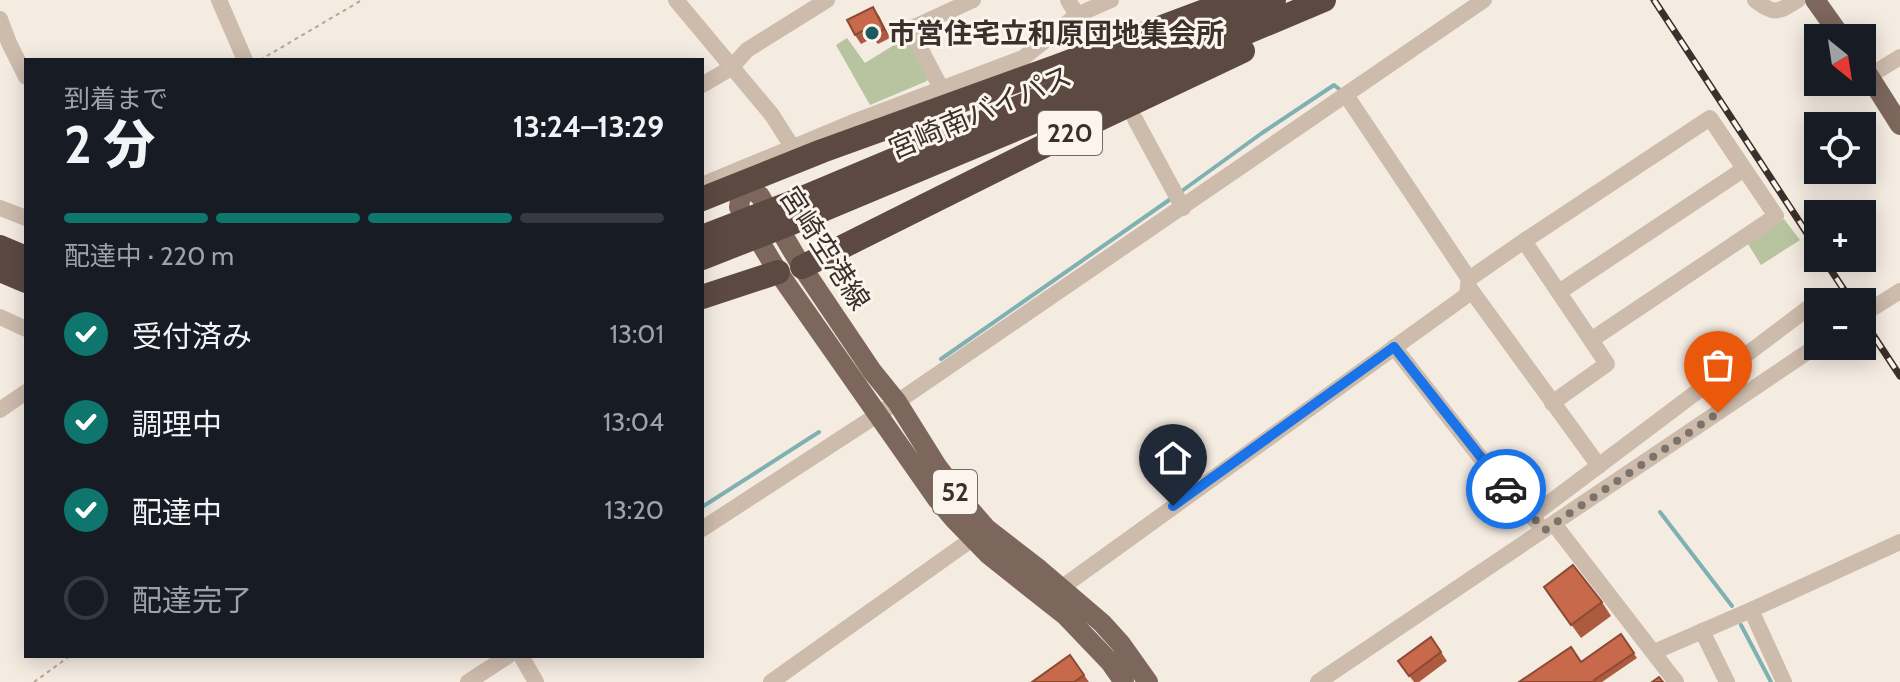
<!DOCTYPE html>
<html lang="ja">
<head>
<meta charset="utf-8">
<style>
	body { margin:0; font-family:Cabin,"Noto Sans JP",sans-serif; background:#242831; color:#f1f3f6; height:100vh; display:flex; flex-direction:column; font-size:30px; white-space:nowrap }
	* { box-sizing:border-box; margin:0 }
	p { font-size:26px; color:#9ea1a6 }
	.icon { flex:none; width:44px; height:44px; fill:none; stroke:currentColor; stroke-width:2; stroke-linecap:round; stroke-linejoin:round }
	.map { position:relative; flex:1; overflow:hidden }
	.panel { position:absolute; left:24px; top:58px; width:680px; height:600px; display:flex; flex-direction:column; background:#171b24; border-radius:0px; box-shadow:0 4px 20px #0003 }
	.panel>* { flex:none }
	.needle { width:52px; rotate:150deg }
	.controls { position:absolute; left:1804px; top:24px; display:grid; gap:16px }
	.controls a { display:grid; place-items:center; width:72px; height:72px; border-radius:0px; background:#171b24; box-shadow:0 4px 20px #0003; font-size:40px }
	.pin { position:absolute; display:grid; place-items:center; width:68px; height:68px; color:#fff; margin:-82px -34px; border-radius:50% 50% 50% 0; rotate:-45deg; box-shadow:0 0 8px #0007 }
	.pin .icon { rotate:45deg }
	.courier { position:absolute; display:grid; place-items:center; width:80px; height:80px; margin:-40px; border:6px solid #1a73e8; border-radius:50%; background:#fff; color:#222; box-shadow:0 2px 10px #0007 }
	.head em { font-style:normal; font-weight:800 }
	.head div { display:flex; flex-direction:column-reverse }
	.head { display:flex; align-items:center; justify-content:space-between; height:136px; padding:0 40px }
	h1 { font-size:52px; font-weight:800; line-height:60px }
	.bar { display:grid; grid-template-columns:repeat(4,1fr); gap:12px 8px; align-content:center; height:96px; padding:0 40px }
	.bar i { height:10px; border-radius:6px; background:#363941 }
	.bar .active { background:#0f766e }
	.bar p { grid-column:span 4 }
	ol { padding:0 40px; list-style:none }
	li { display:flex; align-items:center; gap:24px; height:88px }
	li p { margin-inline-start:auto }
	li .icon { padding:8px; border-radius:50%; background:#0f766e; color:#fff; stroke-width:4 }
	li:last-child { color:#9ea1a6 }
	li i { width:44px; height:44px; border:4px solid #363941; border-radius:50% }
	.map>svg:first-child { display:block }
	.green { fill:#b8c4a0 }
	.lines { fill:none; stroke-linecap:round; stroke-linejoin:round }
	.stream { stroke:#7fb0b2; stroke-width:4 }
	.path { stroke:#b9a596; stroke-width:2; stroke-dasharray:4 4; stroke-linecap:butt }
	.minor { stroke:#cdbbac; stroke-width:16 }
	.major { stroke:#7d675c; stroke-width:20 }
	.highway { stroke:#5c4a42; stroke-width:24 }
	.rail-casing { stroke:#3b302b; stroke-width:7 }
	.rail { stroke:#fbf5ee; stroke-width:4; stroke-dasharray:12; stroke-linecap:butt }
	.wall { fill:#ac5a40 }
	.shaded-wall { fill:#8c4a34 }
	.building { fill:#c8694b; stroke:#8c4a34; stroke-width:2 }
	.done { stroke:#7c716b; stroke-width:8; stroke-dasharray:0 14.4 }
	.route { stroke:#1a73e8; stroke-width:10 }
	.poi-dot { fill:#1f5a5e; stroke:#fbf5ee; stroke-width:3 }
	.labels { text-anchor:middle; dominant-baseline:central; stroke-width:6; stroke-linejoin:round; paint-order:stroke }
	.shield { fill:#fbf5ee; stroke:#756b66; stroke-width:2 }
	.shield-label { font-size:26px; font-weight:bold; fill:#3b302b }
	.poi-label { font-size:28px; font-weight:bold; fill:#3b302b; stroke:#fbf5ee; text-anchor:start }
	.street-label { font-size:28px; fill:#3b302b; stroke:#fbf5ee }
</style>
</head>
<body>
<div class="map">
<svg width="1900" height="682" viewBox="0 0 1900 682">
	<rect width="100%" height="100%" fill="#f4ebe1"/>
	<!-- green -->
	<g class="green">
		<polygon points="907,37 929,76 927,81 870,105 836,45 847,38 865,63"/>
		<polygon points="1784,219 1800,240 1761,265 1748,244"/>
	</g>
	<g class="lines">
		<!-- stream -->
		<g class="stream">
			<polyline points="1179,193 1262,133 1334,85 1339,89"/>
			<polyline points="941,359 1172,198"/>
			<polyline points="702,507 819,432"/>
			<polyline points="1660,512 1732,606"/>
			<polyline points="1741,625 1771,682"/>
		</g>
		<!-- path -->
		<g class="path">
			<polyline points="260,60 362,0"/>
			<polyline points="34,682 70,656"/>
		</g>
		<!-- minor -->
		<g class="minor">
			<polyline points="219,0 245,60"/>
			<polyline points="676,0 772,115 793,148"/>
			<polyline points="1068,0 1091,38"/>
			<path d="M1755,0C1775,15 1777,13 1798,0"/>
			<polyline points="0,19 9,43 26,77"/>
			<polyline points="1869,76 1900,57"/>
			<polyline points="702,85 731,68 747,50 827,0"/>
			<polyline points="941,88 910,29 973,0"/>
			<polygon points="1710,118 1776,216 1591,340 1524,241"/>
			<polyline points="1135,119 1183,208"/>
			<polyline points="702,185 856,121 1023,58 1077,15 1111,0"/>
			<polyline points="0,208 26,218"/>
			<polyline points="1469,279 1524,241"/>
			<polyline points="1468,286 1599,466"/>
			<polyline points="1559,292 1744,169"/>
			<polyline points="1862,315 1900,291"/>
			<polyline points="0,317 26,329"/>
			<polyline points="1394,347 1501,484 1537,522"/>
			<polyline points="1552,403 1607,364 1591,340"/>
			<polyline points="0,410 26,392"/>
			<polyline points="1532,516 1824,296"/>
			<polyline points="1554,524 1676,682"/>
			<polyline points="702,529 897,402 1484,0"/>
			<polyline points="1061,588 1467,295 1469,279 1346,95"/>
			<polyline points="1751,610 1784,682"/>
			<polyline points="1702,631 1727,682"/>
			<polyline points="1654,652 1751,610 1900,542"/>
			<polyline points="521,656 536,682"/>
			<polyline points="468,682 508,656"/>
			<polyline points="771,682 982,532"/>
			<polyline points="1318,682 1818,345"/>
		</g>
		<!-- major -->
		<g class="major">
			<polyline points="1815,0 1842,38"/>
			<polyline points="1862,65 1900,125"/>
			<polyline points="1124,682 1110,662 1066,616 989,555 954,519 937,499 778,272 739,207 743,183 760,196 802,267 872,371 897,402 937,466 967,506 987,529 1040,570 1102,623 1121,644 1148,682"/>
		</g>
		<!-- highway -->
		<g class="highway">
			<polyline points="702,199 822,151 1055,67 1234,0"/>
			<polyline points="702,237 788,204 1274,0"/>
			<polyline points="0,247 26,258"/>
			<polyline points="702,258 794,222 1324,0"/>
			<polyline points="802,267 1072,132 1243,51"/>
			<polyline points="0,270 26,281"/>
			<polyline points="702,297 778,272"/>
		</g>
		<defs>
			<g id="rail">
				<polyline points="1654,0 1818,250"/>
				<polyline points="1823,258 1852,302"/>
				<polyline points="1862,318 1900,376"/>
			</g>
		</defs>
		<!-- rail casing -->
		<use href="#rail" class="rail-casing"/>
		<!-- rail -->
		<use href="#rail" class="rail"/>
	</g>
	<!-- wall -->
	<g class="wall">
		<polygon points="879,16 890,38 878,44 873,38 861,44 855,35"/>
		<polygon points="1544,587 1602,602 1611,616 1581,638"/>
		<polygon points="1621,634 1637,658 1602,682 1519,682 1581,662"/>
		<polygon points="1431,637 1447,661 1419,682 1414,682 1398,661"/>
		<polygon points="1070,655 1089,682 1032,682"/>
	</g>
	<!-- shaded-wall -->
	<polygon class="shaded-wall" points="873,7 879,16 890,38 884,29"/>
	<!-- building -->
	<g class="building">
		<polygon points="873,7 884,29 872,35 868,28 855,35 847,20"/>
		<polygon points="1573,565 1602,602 1571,625 1544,587"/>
		<polygon points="1621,634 1634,653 1594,680 1595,682 1519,682 1571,647 1581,662"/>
		<polygon points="1431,637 1441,652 1409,676 1398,661"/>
		<polygon points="1070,655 1084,675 1074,682 1032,682"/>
		<polygon points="1659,677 1663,682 1652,682"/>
	</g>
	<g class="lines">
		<!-- done -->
		<polyline class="done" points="1506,489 1545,530 1718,413"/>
		<!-- route -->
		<polyline class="route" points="1173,506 1394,347 1506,489"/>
	</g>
	<!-- markers -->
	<circle class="poi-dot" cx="872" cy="33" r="8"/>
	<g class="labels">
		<!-- shield labels -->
		<g class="shield">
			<rect x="1038" y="111" width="64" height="44" rx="6"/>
			<rect x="933" y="470" width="44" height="44" rx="6"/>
		</g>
		<g class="shield-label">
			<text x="1070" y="133">220</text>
			<text x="955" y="492">52</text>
		</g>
		<!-- poi labels -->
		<g class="poi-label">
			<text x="888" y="33">市営住宅立和原団地集会所</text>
		</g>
		<!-- street labels -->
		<g class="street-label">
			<text transform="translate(980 112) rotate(-23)">宮崎南バイパス</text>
			<text transform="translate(825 248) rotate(57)">宮崎空港線</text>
		</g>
	</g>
</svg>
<div class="controls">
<a><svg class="needle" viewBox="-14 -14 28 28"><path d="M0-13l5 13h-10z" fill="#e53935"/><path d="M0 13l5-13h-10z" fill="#9ea1a6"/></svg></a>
<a><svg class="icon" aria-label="locate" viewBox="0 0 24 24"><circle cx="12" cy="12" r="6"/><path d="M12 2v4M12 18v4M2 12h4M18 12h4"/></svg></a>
<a>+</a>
<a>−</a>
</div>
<div class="pin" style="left:1718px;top:413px;background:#ea580c"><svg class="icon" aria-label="bag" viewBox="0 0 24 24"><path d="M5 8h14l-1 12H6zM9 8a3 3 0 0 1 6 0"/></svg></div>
<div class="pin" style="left:1173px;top:506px;background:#1f2937"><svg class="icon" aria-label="home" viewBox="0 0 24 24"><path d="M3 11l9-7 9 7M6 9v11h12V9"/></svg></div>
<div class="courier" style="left:1506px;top:489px"><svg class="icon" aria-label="car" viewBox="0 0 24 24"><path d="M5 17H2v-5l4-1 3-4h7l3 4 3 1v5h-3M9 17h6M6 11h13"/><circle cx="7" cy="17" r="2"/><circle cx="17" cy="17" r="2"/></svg></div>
<section class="panel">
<div class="head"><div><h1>2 分</h1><p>到着まで</p></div><em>13:24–13:29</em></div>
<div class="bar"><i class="active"></i><i class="active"></i><i class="active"></i><i></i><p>配達中 · 220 m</p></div>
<ol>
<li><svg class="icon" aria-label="check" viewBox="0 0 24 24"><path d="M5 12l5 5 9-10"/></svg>受付済み<p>13:01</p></li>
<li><svg class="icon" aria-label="check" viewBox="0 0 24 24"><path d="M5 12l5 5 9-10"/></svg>調理中<p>13:04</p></li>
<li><svg class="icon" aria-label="check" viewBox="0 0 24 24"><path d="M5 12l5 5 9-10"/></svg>配達中<p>13:20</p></li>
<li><i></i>配達完了</li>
</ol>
</section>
</div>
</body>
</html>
